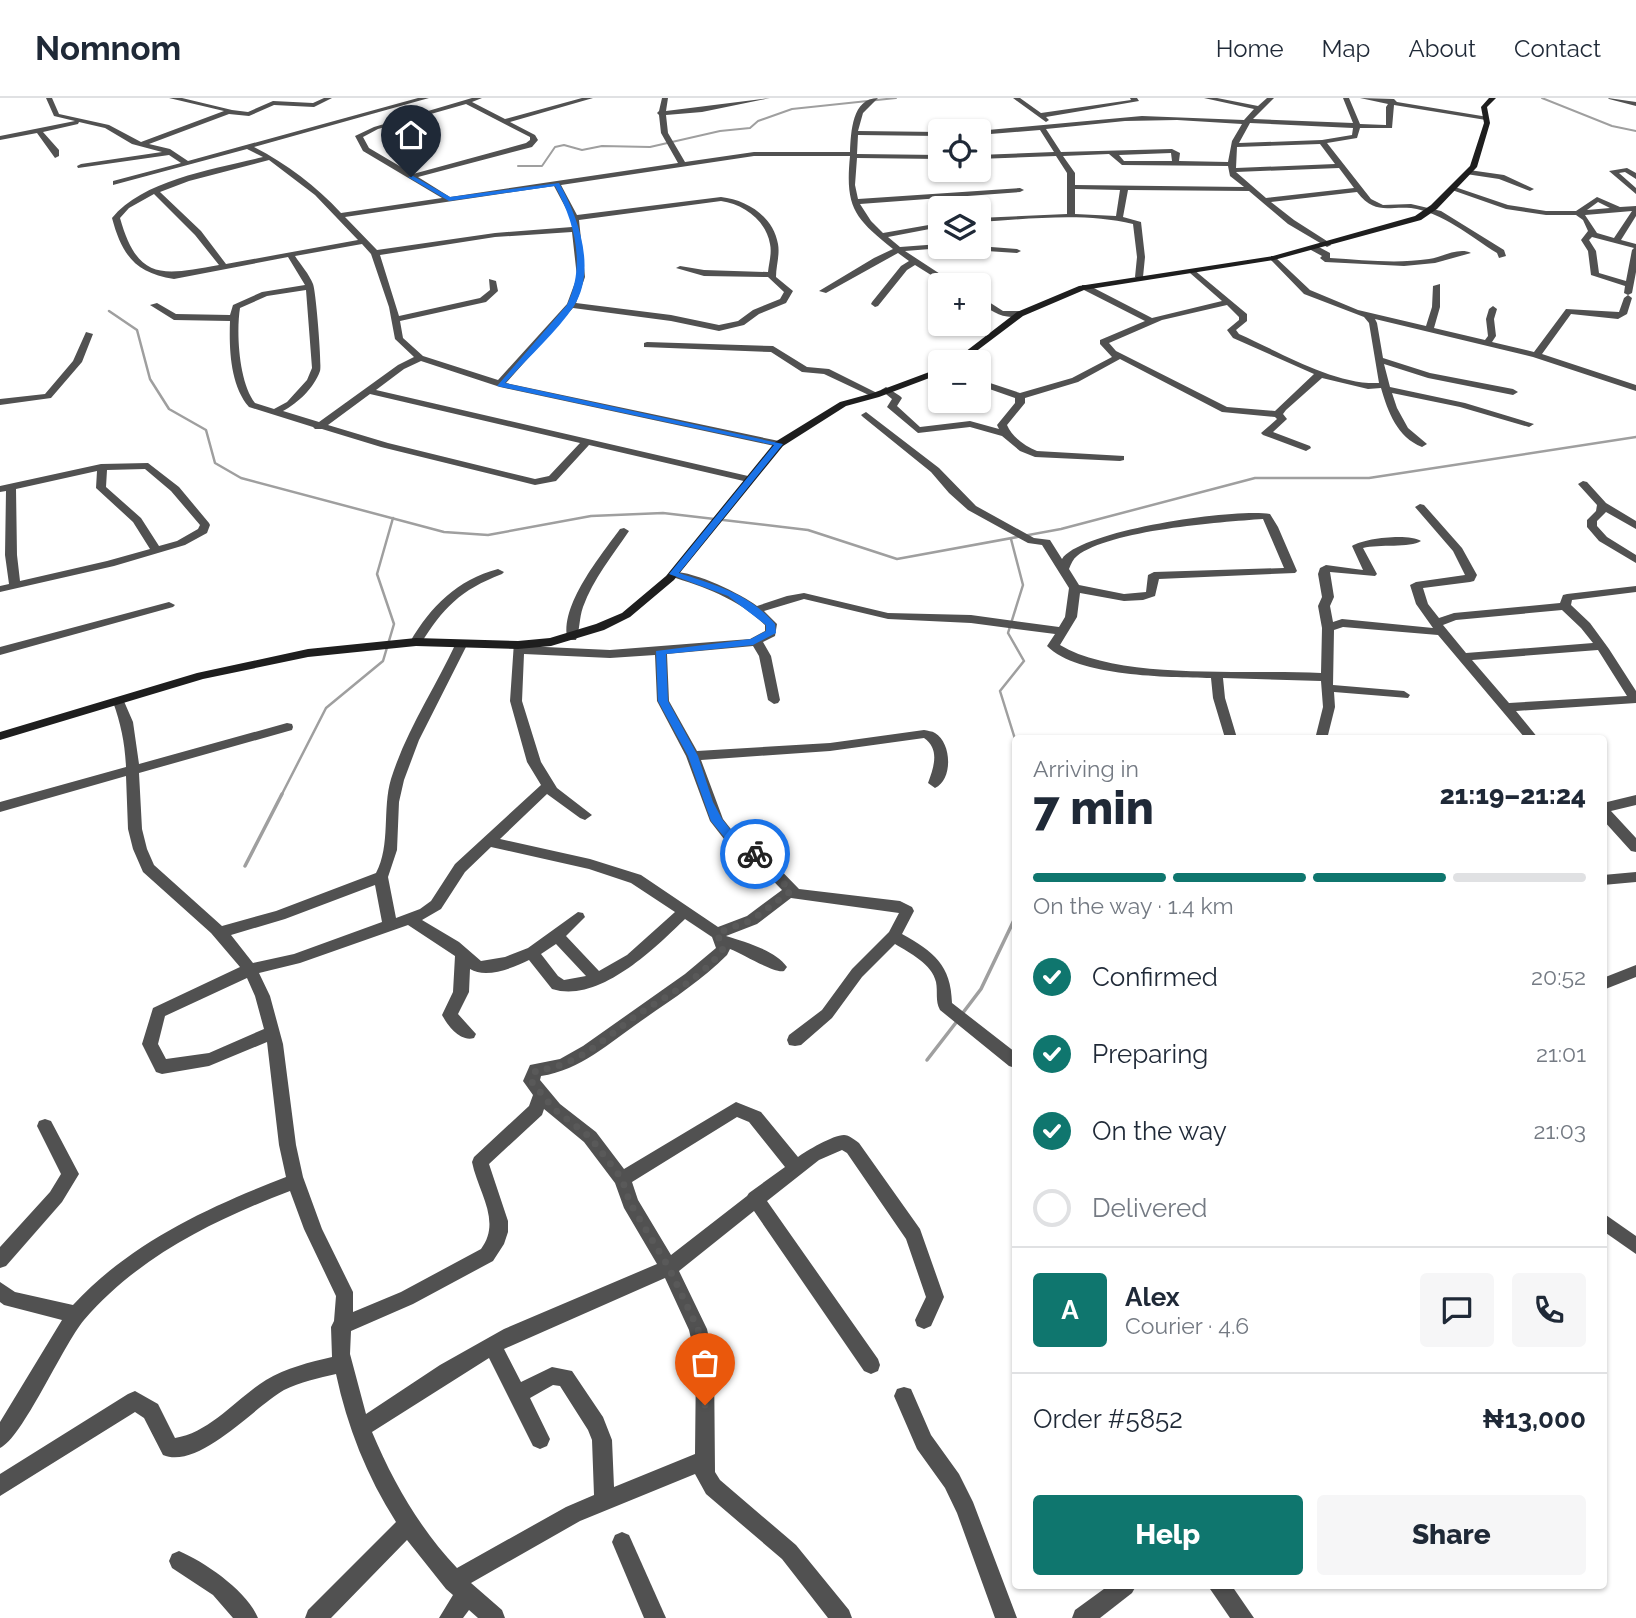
<!DOCTYPE html>
<html lang="en">
<head>
<meta charset="utf-8">
<style>
	body { margin:0; font-family:Raleway,sans-serif; background:#f6f6f7; color:#1f2937; height:100vh; display:flex; flex-direction:column; font-size:26px; white-space:nowrap }
	* { box-sizing:border-box; margin:0 }
	p { font-size:23px; color:#747a83 }
	.icon { flex:none; width:38px; height:38px; fill:none; stroke:currentColor; stroke-width:2; stroke-linecap:round; stroke-linejoin:round }
	.map { position:relative; flex:1; overflow:hidden }
	.side { position:absolute; left:1012px; top:637px; width:595px; height:854px; display:flex; flex-direction:column; background:#fff; border-radius:7px; box-shadow:0 2px 5px #0004 }
	.side>* { flex:none }
	.controls { position:absolute; left:928px; top:21px; display:grid; gap:14px }
	.controls a { display:grid; place-items:center; width:63px; height:63px; border-radius:7px; background:#fff; box-shadow:0 2px 5px #0004; font-size:35px }
	.pin { position:absolute; display:grid; place-items:center; width:60px; height:60px; color:#fff; margin:-72px -30px; border-radius:50% 50% 50% 0; rotate:-45deg; box-shadow:0 0 7px #0007 }
	.pin .icon { rotate:45deg }
	.courier { position:absolute; display:grid; place-items:center; width:70px; height:70px; margin:-35px; border:5px solid #1a73e8; border-radius:50%; background:#fff; color:#222; box-shadow:0 2px 9px #0007 }
	.overview em { font-style:normal; font-weight:800 }
	.overview div { display:flex; flex-direction:column-reverse }
	.overview { display:flex; align-items:center; justify-content:space-between; height:119px; padding:0 21px }
	h1 { font-size:46px; font-weight:800; line-height:52px }
	.bar { display:grid; grid-template-columns:repeat(4,1fr); gap:10px 7px; align-content:center; height:84px; padding:0 21px }
	.bar i { height:9px; border-radius:5px; background:#e0e1e3 }
	.bar .active { background:#0f766e }
	.bar p { grid-column:span 4 }
	.line { display:flex; align-items:center; gap:18px; padding:0 21px; border-top:2px solid #e0e1e3 }
	.line div { flex:1 }
	.round { display:grid; place-items:center; flex:none; width:74px; height:74px; border-radius:7px; background:#f6f6f7 }
	ol { padding:0 21px; list-style:none }
	li { display:flex; align-items:center; gap:21px; height:77px }
	li p { margin-inline-start:auto }
	li .icon { padding:7px; border-radius:50%; background:#0f766e; color:#fff; stroke-width:4 }
	li:last-child { color:#747a83 }
	li i { width:38px; height:38px; border:4px solid #e0e1e3; border-radius:50% }
	.action { display:flex; gap:14px; margin-top:auto; padding:14px 21px }
	.action a { flex:1; height:80px; border-radius:7px; background:#0f766e; color:#fff; font-size:28px; font-weight:800; line-height:80px; text-align:center }
	.action a+a { background:#f6f6f7; color:#1f2937 }
	header { display:flex; align-items:center; gap:42px; box-sizing:border-box; height:98px; padding:0 35px; background:#fff; border-bottom:2px solid #e0e1e3 }
	header strong { font-size:33px }
	nav { display:flex; gap:38px; margin-inline-start:auto; font-size:24px }
	.map>svg:first-child { display:block }
	.lines { fill:none; stroke-linecap:round; stroke-linejoin:round }
	.stream-far2 { stroke:#9f9f9f; stroke-width:2 }
	.stream-far1 { stroke:#9f9f9f; stroke-width:2.5 }
	.stream { stroke:#9f9f9f; stroke-width:3.5 }
	.street { fill:#515151; fill-rule:evenodd }
	.secondary { fill:#1e1e1e; fill-rule:evenodd }
	.route { fill:#1a73e8 }
	.done { stroke:#595959; stroke-width:7; stroke-dasharray:0 12.6 }
</style>
</head>
<body>
<header>
<strong>Nomnom</strong>
<nav><a>Home</a><a>Map</a><a>About</a><a>Contact</a></nav>
</header>
<div class="map">
<svg width="1636" height="1520" viewBox="0 0 1636 1520">
	<rect width="100%" height="100%" fill="#fff"/>
	<g class="lines">
		<!-- stream-far2 -->
		<g class="stream-far2">
			<polyline points="1542,0 1612,28 1636,33"/>
			<polyline points="518,68 542,68 555,49 564,47 582,52 602,48 650,49 720,33 750,30 758,23 792,11 896,0"/>
		</g>
		<!-- stream-far1 -->
		<g class="stream-far1">
			<polyline points="109,213 137,232 150,281 169,311 206,332 215,365 241,380 444,434 488,437 591,418 663,415 808,432 897,461 1061,431 1255,380 1369,380 1636,339"/>
			<polyline points="1011,441 1023,487 1008,535 1024,563 1000,593 1015,641"/>
			<polyline points="281,698 326,610 383,563 394,526 377,476 393,420"/>
		</g>
		<!-- stream -->
		<g class="stream">
			<polyline points="245,768 282,696"/>
			<polyline points="962,916 981,891 1015,820"/>
			<polyline points="927,962 958,922"/>
		</g>
		<!-- street -->
		<g class="street">
			<path d="M46,0H52L59,16L109,27L141,44L224,13L169,0H182L232,12L248,14L273,3L313,5L324,0H332L314,9L274,7L249,18L229,16L149,46L170,51L188,63L418,0H429L254,49C287,66 316,88 341,115L442,100L363,53L355,38L374,29L472,0H482L472,4L505,21L582,0H593L510,24L535,37L538,42L532,49L418,79L450,99L678,65L661,35L659,17L657,15L659,13L662,0H668L666,13L770,0L702,14L666,17L668,35L685,64L754,54H850C851,34 852,0 878,0L863,15L858,33L940,34V38L858,37L857,56L940,57V61L857,60L855,87L858,101L1020,90L1024,92L1020,94L860,106L871,123L883,135L940,125V129L888,139L900,149L940,146V149L943,150L905,153L957,187H947L915,167L907,172L878,208L875,209L871,206L872,204L901,168L909,163L898,155L826,195L819,193L874,160L893,151C854,120 845,109 850,58H754L561,87L577,117L721,99C747,102 773,118 778,146C780,157 776,168 776,179L793,193L786,205L759,216L744,227L719,233L671,223L573,210L506,285L779,343L784,346L779,349L500,289L421,263L404,271L376,292L748,378L753,381L748,384L589,347L556,383L535,387L381,349L322,331H315L313,329L249,309C230,287 229,250 230,223L174,222L150,207L157,205L176,216L230,217L233,207L262,194L305,187L288,159L174,181C135,175 122,157 112,120C144,81 216,71 263,59L247,51L113,87V83L181,65L169,57L78,70L77,68L81,66L162,54L132,46L105,30L79,24L78,26L43,34L59,52V58L55,60L37,35L0,42V38L75,23L54,18ZM466,6L530,39V42L526,45L413,76L369,50L363,39L378,31ZM269,62L315,97L358,142L226,166L201,133L160,94L189,83ZM554,88L571,120L572,129L495,135L377,152L345,119ZM154,96L195,137L219,167C163,177 138,184 120,120L129,110ZM721,103C743,106 766,122 770,146C772,155 769,165 768,174L704,172L680,168L676,170L704,178L768,179L784,194L780,201L753,212L738,223L719,227L671,217L576,205L585,179L579,122ZM572,134L577,179L567,206L498,282L423,258L403,240L400,223L486,204L498,193L496,183L489,181L490,192L480,200L399,218L380,157L495,139ZM362,146L371,156L389,209L395,241L414,259L398,267L319,324L283,313C298,305 314,290 320,273C322,269 316,193 313,186C309,176 301,167 295,158ZM306,192L312,270L307,282L287,304L274,311L255,305C239,285 236,235 240,210L267,198ZM370,296L580,345L549,378L535,381L388,345L328,327Z"/>
			<polygon points="1013,0 1020,0 1041,15 1131,2 1130,0 1137,0 1139,3 1046,19 1049,22 1046,24"/>
			<path d="M1204,0H1217L1258,8L1267,0H1274L1253,21L1353,25L1343,0H1349L1360,26L1386,27V9L1388,6L1360,0L1394,1L1397,4L1488,19L1486,22L1394,7L1392,30H1360L1357,40L1327,45L1371,101L1383,107L1411,106L1441,113L1504,152L1506,158L1499,160L1497,155C1471,139 1442,114 1411,110C1387,108 1375,117 1357,94L1271,104L1294,122L1330,145L1331,147L1327,149L1288,126L1249,93L1128,92L1123,119L1141,124L1145,159L1143,179L1139,182L1135,179L1137,159L1133,126C1084,114 1029,121 978,124V120L1067,116V75L1056,58L978,61V57L1054,54L1040,32L978,37L977,33L1142,18L1244,22L1254,11ZM1177,22L1242,26L1232,43L1228,64L1179,63L1180,55L1172,51L1061,54L1046,31L1125,23ZM1250,25L1353,30L1352,37L1322,42L1239,45ZM1320,46L1335,66L1236,70L1237,49ZM1171,55L1172,63H1124L1119,57ZM1109,56L1122,67L1228,68L1230,78L1244,89L1075,87V75L1063,58ZM1339,70L1354,90L1266,100L1236,74ZM1075,91L1120,92L1116,118L1075,116Z"/>
			<polygon points="1608,0 1636,4 1636,8 1609,1"/>
			<polygon points="1627,70 1636,75 1636,81 1625,74 1619,75 1636,90 1636,96 1609,73"/>
			<polygon points="1469,72 1504,77 1534,91 1530,93 1499,81 1466,76 1466,72"/>
			<path d="M1452,88L1508,107L1546,113H1576L1597,99L1620,109L1636,108V118L1621,142L1636,146V174L1632,195L1628,197L1632,200L1627,216L1618,221L1571,216L1542,256L1636,287V293L1533,259L1375,221L1377,225L1383,260L1430,275L1513,291L1518,294L1513,297L1428,280L1384,266L1390,289L1465,305L1534,326L1529,329L1460,309L1392,295L1397,310L1408,330L1427,346L1422,349C1397,339 1388,314 1381,290L1368,291L1322,280L1286,312L1283,316L1287,321L1273,334L1310,348L1311,350L1306,353L1263,337L1261,335L1277,321L1275,319L1222,314L1120,261L1078,284L1025,300V305L1007,327C1012,339 1025,348 1037,353L1124,358V362L1120,363L1035,359L1020,353L1002,338L970,329L918,335L887,309L892,301L881,292L886,289L900,298L902,300L897,308L920,329L970,323L999,331L997,327L1015,305V300L978,287V281L1020,295L1072,280L1112,259L1100,246V242L1145,223L1082,191V187H1088L1152,220L1222,203L1190,175L1189,173L1193,171L1247,216V223L1236,232L1239,236C1280,254 1334,287 1379,285L1369,225L1364,219L1304,196L1271,162V158H1274L1310,192L1358,212L1426,228L1432,209L1433,188L1440,186V209L1434,230L1485,242L1488,238L1486,221L1489,211L1493,208L1497,211L1494,221L1496,238L1492,244L1534,254L1566,211L1619,214L1624,200L1628,197L1624,195L1625,188L1591,177L1588,153L1581,142L1588,133L1583,122L1576,117H1546L1506,111L1452,92ZM1598,104L1610,110L1587,112ZM1632,113L1614,140L1597,135L1585,117ZM1592,139L1634,150L1632,152L1626,183L1599,175L1596,153L1589,142ZM1227,207L1239,219V222L1227,232L1233,240L1314,276L1275,313L1227,309L1116,253L1109,245L1162,222Z"/>
			<polygon points="978,148 1017,151 1021,153 1017,155 956,151 952,149"/>
			<path d="M1311,148H1317L1330,155V160C1363,162 1396,166 1429,161C1442,159 1459,149 1471,155L1435,165L1404,168L1325,164L1320,160L1322,158L1311,152Z"/>
			<path d="M978,197L1003,213H1020L1024,216C1007,224 993,214 978,204Z"/>
			<polygon points="86,234 93,236 82,264 51,300 0,307 0,301 45,296 73,263"/>
			<polygon points="647,244 773,248 807,269 829,271 881,297 873,299 824,276 802,274 771,254 644,249 644,245"/>
			<path d="M866,314L939,370L976,408L1034,440L1050,442L1062,461C1081,432 1235,410 1270,416L1278,429L1297,473L1295,475L1159,481L1155,498L1143,502L1124,503L1080,495L1077,519L1060,547C1119,583 1250,571 1321,575L1322,530L1318,508L1322,499L1318,476L1320,470L1326,467L1363,472L1352,448C1364,440 1409,435 1421,443C1410,450 1379,446 1363,450L1377,476L1375,478L1330,474L1334,499L1330,508L1333,524L1342,521L1433,530L1416,506L1410,487L1416,484L1465,477L1453,453L1415,409L1420,406L1424,407L1462,450L1477,477L1474,483L1470,484L1423,490L1428,506L1439,520L1454,515L1560,505L1563,497L1567,496L1636,488V494L1572,502L1571,507L1590,525L1609,551L1636,593V605L1516,613L1538,640H1525L1438,537L1343,529L1334,532L1333,587L1404,593L1410,597L1408,600L1334,594L1335,609L1328,637L1327,640H1319L1316,637L1323,609L1321,583L1223,580L1225,600L1237,640H1225L1213,600L1211,580C1168,579 1078,579 1047,548L1055,536L971,525L888,521L804,501L764,513L777,526L775,538L763,544L771,558L780,602L778,605L774,606L768,602L759,558L753,548L667,556L669,603L697,653L830,645L924,632C928,633 932,633 935,635C952,645 953,682 935,690L928,685C934,669 940,651 924,640L830,653L701,662L723,721L734,735L764,755L799,791L900,803L912,809L914,813L902,836C934,854 951,867 952,905L1015,954V970L1009,968L940,912C935,903 938,894 936,884C932,866 910,855 895,846L862,879L832,920L801,947L795,948L789,947L787,942L789,937L822,912L852,871L889,834L899,815L791,800L757,826L726,838C745,844 775,852 787,869L784,873C775,876 743,856 730,851L727,857C701,883 671,902 641,923C609,945 581,972 541,978L540,982L560,1006L596,1034L624,1071L736,1004L761,1014L798,1059C806,1053 833,1037 844,1037C849,1037 855,1042 859,1045L920,1131L944,1199L931,1228L924,1231L917,1228L915,1222L926,1199L906,1141L847,1055L842,1052L819,1062L767,1103L878,1261L880,1267L878,1273L871,1276L864,1273L754,1113L679,1173L707,1231L714,1262L715,1374L720,1382L796,1447L849,1512L852,1520H828L782,1461L706,1396L695,1376L580,1423L471,1485L502,1512L505,1520H478L469,1512L463,1520H439L453,1497L446,1491L407,1442L331,1520H305L308,1512L396,1424C367,1379 347,1328 336,1276C319,1280 300,1284 284,1292C254,1309 199,1372 163,1357L144,1320L135,1314L0,1398V1376L128,1296L135,1293L158,1306L175,1340C210,1335 237,1300 266,1282C286,1270 310,1264 332,1259L331,1229L334,1223L336,1198L304,1131L290,1093C214,1122 138,1159 84,1222C63,1247 22,1341 0,1350V1324L62,1222L4,1207L0,1204V1184L15,1194L73,1207C130,1145 208,1109 286,1079L279,1047L267,944L209,968L162,976L156,974L142,946L153,910L240,869L211,835L143,774L133,751L128,731L126,678L0,714V704L126,669C125,646 121,626 113,604L115,601H123L133,624L139,666L287,625L292,626L293,629L292,632L139,675L142,731L147,751L154,767L222,828L276,813L376,775C391,747 382,711 391,681C406,633 435,590 456,545L458,542H466L468,545L419,642L404,682L399,704L397,752L388,779L396,820L420,811L431,803L455,766L541,687L527,664L510,603L514,544H522L524,548L610,552L750,541L765,533V527C738,501 705,489 669,478V474C690,471 740,495 757,508L787,498L804,495L888,515L971,517L1059,529L1065,519L1069,490L1042,447L1028,445L968,412L949,395L931,374L863,319L861,317ZM1263,421L1284,470L1154,474L1148,477L1146,494L1124,496L1079,487L1069,471C1071,466 1073,461 1077,458C1110,432 1220,424 1263,421ZM1562,512L1581,530L1593,545L1466,555L1443,527L1456,522ZM1598,552L1627,598L1509,605L1472,562ZM524,556L610,560L655,557L657,603L686,658L710,723L724,741L754,763L782,792L747,818L718,829L641,777L590,761L500,741L547,696L580,720L585,722L592,717L557,690L541,664L522,603ZM491,749L589,771L631,785L675,814L627,857L599,873L566,838L585,819L583,815L578,814L528,850L505,859L481,863L459,844L422,822L441,811L465,774ZM375,787L382,824L294,856L253,865L231,837L285,821ZM685,821L712,839L716,850L685,876L583,948L560,961L530,967L523,983L533,997L529,1008L474,1059L472,1064C478,1094 502,1123 481,1151L401,1194L353,1214V1194L322,1131L303,1079L296,1047L283,946L270,898L259,875L300,865L408,827L455,858L453,894L442,917C448,928 460,944 474,940L476,936L458,916L469,894L470,871C486,881 513,870 529,862L552,891C599,906 655,850 685,821ZM556,846L586,878L564,882L558,878L541,856ZM247,880L255,898L264,931L209,955L166,961L158,946L165,918ZM544,1011L584,1044L615,1085L624,1110L657,1166L504,1231L440,1267L366,1316L350,1256L351,1233L413,1206L493,1163L504,1146L508,1134V1123L489,1066L542,1017ZM737,1019L749,1024L785,1069L749,1095L747,1098L671,1157L638,1102L632,1084ZM665,1180L689,1232L696,1262L695,1356L614,1389L612,1342L603,1319L572,1273L552,1269L521,1284L504,1251ZM489,1260L533,1348L540,1351L547,1348L550,1341L530,1300L553,1287L560,1288L588,1332L592,1342L594,1397L566,1409L457,1470C420,1431 393,1384 372,1334Z"/>
			<path d="M148,365L179,389L209,425L210,427L207,435L185,447L114,468L0,494V488L9,486L5,457L6,393L0,394V388L101,366ZM145,371L171,393L200,427L198,431L177,443L159,448L141,420L106,389L107,372ZM97,373L96,390L133,424L150,451L107,463L20,483L17,457L16,391Z"/>
			<polygon points="1583,383 1587,384 1606,405 1636,423 1636,431 1606,414 1597,423 1597,428 1607,439 1636,457 1636,465 1599,443 1587,429 1587,422 1596,413 1597,407 1578,386"/>
			<path d="M624,430L629,433C613,457 593,481 583,509C579,520 580,532 576,542H568C558,509 602,456 620,431Z"/>
			<path d="M498,471L504,474L502,476C460,492 443,510 420,547H412L410,544C431,508 457,482 498,471Z"/>
			<polygon points="169,504 175,507 173,509 0,557 0,549"/>
			<polygon points="1636,697 1636,707 1611,713 1636,740 1636,754 1631,753 1603,722 1603,705"/>
			<polygon points="1636,774 1636,784 1603,787 1603,777"/>
			<polygon points="1636,867 1636,879 1603,892 1603,880"/>
			<polygon points="45,1021 51,1023 79,1076 62,1104 6,1168 0,1170 0,1149 50,1094 61,1076 37,1028 39,1023"/>
			<polygon points="1603,1115 1636,1138 1636,1156 1603,1133"/>
			<polygon points="904,1289 911,1291 931,1337 959,1376 973,1404 1017,1520 995,1520 957,1415 945,1390 917,1351 894,1298 897,1291"/>
			<polygon points="622,1434 629,1437 666,1520 644,1520 612,1444 615,1437"/>
			<path d="M179,1453C205,1464 247,1493 258,1520H233L213,1497L172,1470L169,1463L172,1456Z"/>
			<polygon points="1108,1488 1136,1488 1132,1495 1100,1520 1072,1520 1075,1512"/>
			<polygon points="1208,1488 1232,1488 1254,1520 1230,1520"/>
		</g>
		<!-- secondary -->
		<g class="secondary">
			<polygon points="1489,0 1496,0 1487,9 1490,25 1477,69 1437,111 1421,122 1274,162 1084,192 1023,218 962,264 952,264 1017,214 1079,188 1273,158 1415,118 1431,107 1470,68 1484,25 1481,9"/>
			<polygon points="940,270 940,276 879,299 846,308 783,348 674,482 630,519 604,532 551,548 518,551 416,548 308,559 203,581 0,642 0,634 197,575 308,551 416,540 518,543 550,540 596,526 622,515 666,478 775,344 840,304 873,295"/>
		</g>
	</g>
	<!-- route -->
	<path class="route" d="M413,78L450,99L559,85C578,118 597,171 574,208C556,235 527,260 505,285L783,346L679,475C715,487 750,496 775,526L776,535L753,547L666,556L668,603L698,658L713,704L722,721L733,735L759,753V759H751L725,740L711,723L688,658L658,603L656,553L751,541L766,533V527L728,498L669,476L774,347L497,288L567,207C586,167 575,125 555,88L449,103L408,79Z"/>
	<g class="lines">
		<!-- done -->
		<path class="done" d="M705,1307V1262L698,1231L669,1170L630,1105L622,1081L590,1039L554,1011L531,983L536,972C575,970 604,941 634,919C665,898 701,882 723,851L717,835L752,822L791,793L755,756"/>
	</g>
</svg>
<div class="controls">
<a><svg class="icon" aria-label="locate" viewBox="0 0 24 24"><circle cx="12" cy="12" r="6"/><path d="M12 2v4M12 18v4M2 12h4M18 12h4"/></svg></a>
<a><svg class="icon" aria-label="layers" viewBox="0 0 24 24"><path d="M12 4l9 5-9 5-9-5zM3 14l9 5 9-5"/></svg></a>
<a>+</a>
<a>−</a>
</div>
<div class="pin" style="left:705px;top:1307px;background:#ea580c"><svg class="icon" aria-label="bag" viewBox="0 0 24 24"><path d="M5 8h14l-1 12H6zM9 8a3 3 0 0 1 6 0"/></svg></div>
<div class="pin" style="left:411px;top:79px;background:#1f2937"><svg class="icon" aria-label="home" viewBox="0 0 24 24"><path d="M3 11l9-7 9 7M6 9v11h12V9"/></svg></div>
<div class="courier" style="left:755px;top:756px"><svg class="icon" aria-label="bike" viewBox="0 0 24 24"><circle cx="6" cy="16" r="4"/><circle cx="18" cy="16" r="4"/><path d="M6 16l4-8h5l3 8M10 8l3 8H6M13 5h3"/></svg></div>
<section class="side">
<div class="overview"><div><h1>7 min</h1><p>Arriving in</p></div><em>21:19–21:24</em></div>
<div class="bar"><i class="active"></i><i class="active"></i><i class="active"></i><i></i><p>On the way · 1.4 km</p></div>
<ol>
<li><svg class="icon" aria-label="check" viewBox="0 0 24 24"><path d="M5 12l5 5 9-10"/></svg>Confirmed<p>20:52</p></li>
<li><svg class="icon" aria-label="check" viewBox="0 0 24 24"><path d="M5 12l5 5 9-10"/></svg>Preparing<p>21:01</p></li>
<li><svg class="icon" aria-label="check" viewBox="0 0 24 24"><path d="M5 12l5 5 9-10"/></svg>On the way<p>21:03</p></li>
<li><i></i>Delivered</li>
</ol>
<div class="line" style="height:126px"><b class="round" style="background:#0f766e;color:#fff">A</b><div><b>Alex</b><p>Courier · 4.6</p></div><a class="round"><svg class="icon" aria-label="chat" viewBox="0 0 24 24"><path d="M4 5h16v11H9l-5 4z"/></svg></a><a class="round"><svg class="icon" aria-label="phone" viewBox="0 0 24 24"><path d="M5 4h4l2 5-3 2q2 4 5 5l2-3 5 2v4C11 20 4 13 5 4z"/></svg></a></div>
<div class="line" style="height:91px"><div>Order #5852</div><b>₦13,000</b></div>
<div class="action"><a>Help</a><a>Share</a></div>
</section>
</div>
</body>
</html>
